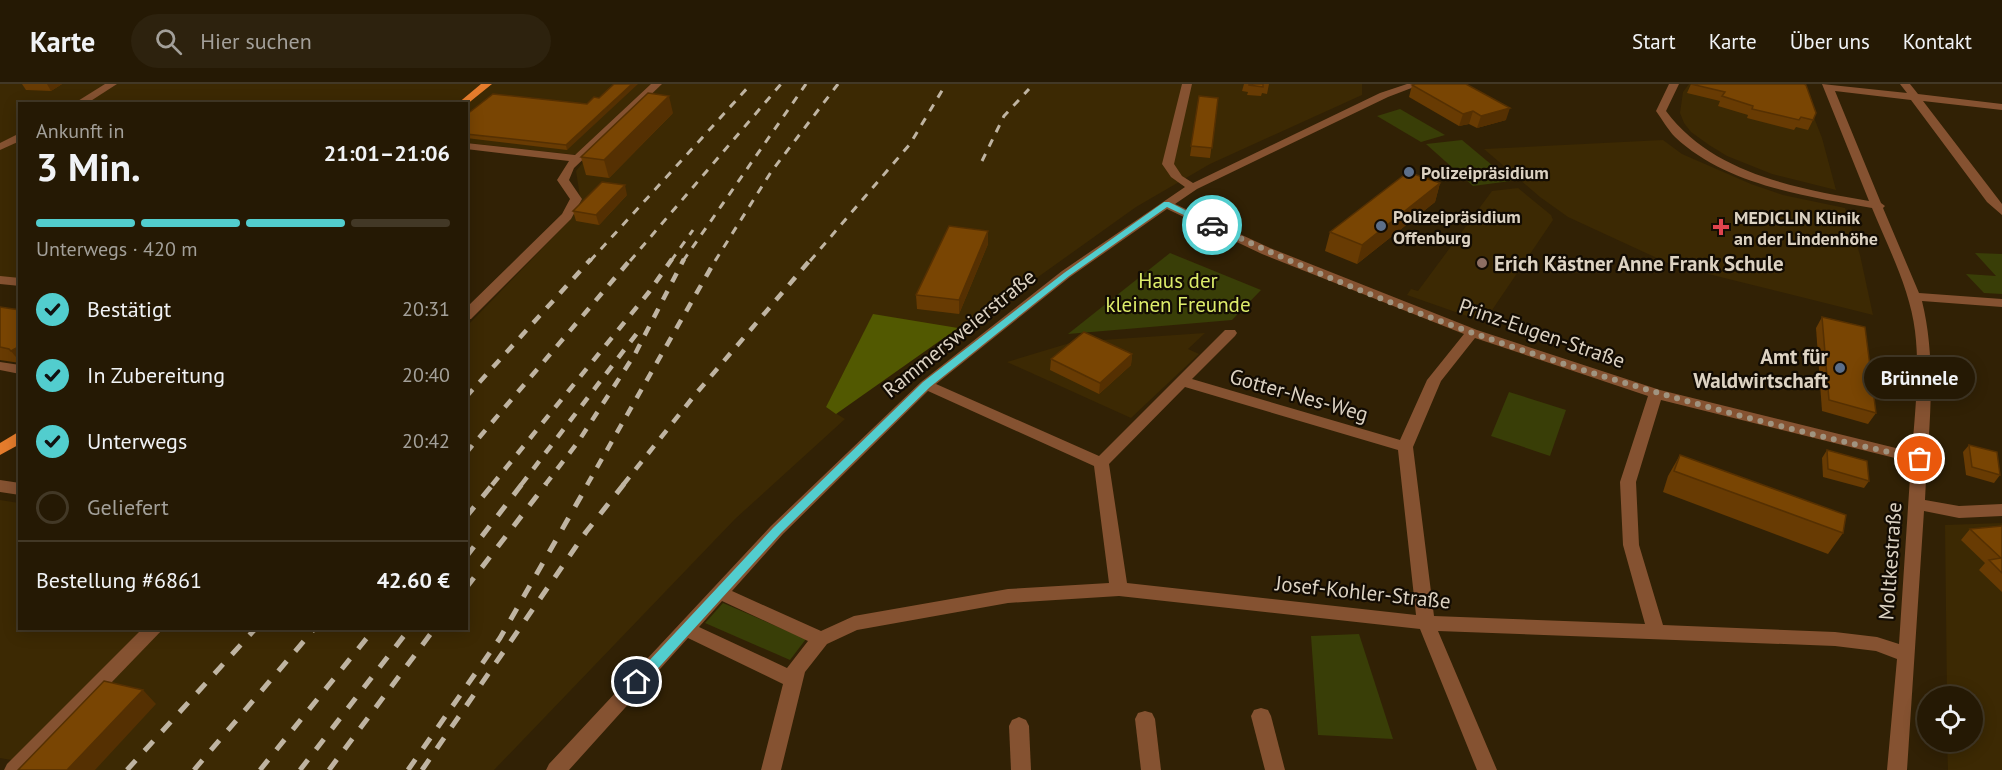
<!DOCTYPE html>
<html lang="de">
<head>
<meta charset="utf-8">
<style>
	body { margin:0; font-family:"PT Sans",sans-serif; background:#2d220e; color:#f1f3f6; height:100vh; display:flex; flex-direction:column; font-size:22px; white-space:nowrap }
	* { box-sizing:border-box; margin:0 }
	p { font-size:20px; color:#a3a09a }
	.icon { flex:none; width:33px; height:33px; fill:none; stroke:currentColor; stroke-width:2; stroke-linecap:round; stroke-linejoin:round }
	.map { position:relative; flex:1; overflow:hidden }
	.side { position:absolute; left:18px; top:18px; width:450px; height:528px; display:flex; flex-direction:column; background:#251904; border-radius:0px; box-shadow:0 3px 15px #0003,0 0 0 2px #423826 }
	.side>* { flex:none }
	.tools { position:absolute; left:1917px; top:602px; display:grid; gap:12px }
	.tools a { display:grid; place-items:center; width:66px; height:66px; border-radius:50%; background:#251904; box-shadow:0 3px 15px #0003,0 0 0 2px #423826; font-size:30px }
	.pin { position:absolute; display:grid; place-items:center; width:51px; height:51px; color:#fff; margin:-26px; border:3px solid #fff; border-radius:50%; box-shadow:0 2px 6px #0007 }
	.courier { position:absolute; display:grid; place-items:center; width:60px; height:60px; margin:-30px; border:4px solid #52cdce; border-radius:50%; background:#fff; color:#222; box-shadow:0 2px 8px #0007 }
	.bubble { position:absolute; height:42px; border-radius:21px; background:#251904; box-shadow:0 3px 15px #0003,0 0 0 2px #423826; font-size:20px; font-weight:700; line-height:42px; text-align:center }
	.overview em { font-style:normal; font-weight:700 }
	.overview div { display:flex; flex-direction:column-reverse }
	.overview { display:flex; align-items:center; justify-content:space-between; height:102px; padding:0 18px }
	h1 { font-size:39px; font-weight:700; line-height:45px }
	.bar { display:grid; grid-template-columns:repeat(4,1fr); gap:9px 6px; align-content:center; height:72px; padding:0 18px }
	.bar i { height:8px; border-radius:4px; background:#423826 }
	.bar .active { background:#52cdce }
	.bar p { grid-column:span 4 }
	.line { display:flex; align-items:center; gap:15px; padding:0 18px; border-top:2px solid #423826 }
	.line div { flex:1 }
	ol { padding:0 18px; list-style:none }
	li { display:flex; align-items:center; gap:18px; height:66px }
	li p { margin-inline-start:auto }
	li .icon { padding:6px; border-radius:50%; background:#52cdce; color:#111; stroke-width:4 }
	li:last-child { color:#a3a09a }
	li i { width:33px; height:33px; border:3px solid #423826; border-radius:50% }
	header { display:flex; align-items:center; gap:36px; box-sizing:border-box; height:84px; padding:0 30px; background:#251904; border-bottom:2px solid #423826 }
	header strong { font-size:28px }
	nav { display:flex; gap:33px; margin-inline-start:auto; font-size:21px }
	.search { width:420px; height:54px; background:#2d220e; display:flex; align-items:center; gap:15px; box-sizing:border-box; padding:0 21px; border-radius:33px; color:#a3a09a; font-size:22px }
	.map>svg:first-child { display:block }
	.built { fill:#3c2903 }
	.green { fill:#393e07 }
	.forest { fill:#525901 }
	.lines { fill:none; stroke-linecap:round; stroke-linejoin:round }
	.minor { fill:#855231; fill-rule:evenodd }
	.major { fill:#e57c2c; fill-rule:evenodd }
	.rail-far2 { stroke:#bfb4a2; stroke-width:3; stroke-dasharray:8 8; stroke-linecap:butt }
	.rail-far1 { stroke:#bfb4a2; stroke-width:4.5; stroke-dasharray:10 10; stroke-linecap:butt }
	.rail { stroke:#bfb4a2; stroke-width:5; stroke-dasharray:13 13; stroke-linecap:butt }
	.wall { fill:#683b03 }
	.shaded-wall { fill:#553002 }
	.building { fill:#794503; stroke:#553002; stroke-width:1.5 }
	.route { fill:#52cdce }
	.done { stroke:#a09480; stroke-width:6; stroke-dasharray:0 10.8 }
	.service-dot { fill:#5c6f8a; stroke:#130c03; stroke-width:2 }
	.health-dot { fill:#e0444e; stroke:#130c03; stroke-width:2 }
	.education-dot { fill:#8d6e63; stroke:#130c03; stroke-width:2 }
	.labels { text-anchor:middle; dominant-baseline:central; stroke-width:4.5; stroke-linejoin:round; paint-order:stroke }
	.far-poi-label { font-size:18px; font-weight:bold; fill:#dcd2c2; stroke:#130c03; text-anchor:start }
	.poi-label { font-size:21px; font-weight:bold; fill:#dcd2c2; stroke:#130c03; text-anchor:start }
	.park-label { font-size:21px; fill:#ddec6a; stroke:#130c03 }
	.street-label { font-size:21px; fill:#dcd2c2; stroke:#130c03 }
</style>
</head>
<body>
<header>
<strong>Karte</strong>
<div class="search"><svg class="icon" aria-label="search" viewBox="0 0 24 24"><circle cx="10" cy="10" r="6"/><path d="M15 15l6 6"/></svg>Hier suchen</div>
<nav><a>Start</a><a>Karte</a><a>Über uns</a><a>Kontakt</a></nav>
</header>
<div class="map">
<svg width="2002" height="686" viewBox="0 0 2002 686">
	<rect width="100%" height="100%" fill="#312105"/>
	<!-- built -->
	<g class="built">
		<polygon points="0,0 1362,0 1362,11 1210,80 1136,123 964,246 873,231 826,323 845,335 735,435 494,686 43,686 46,682 0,674 0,416 19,419 20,544 466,544 467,242 570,136 581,119 576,87 588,72 467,59 466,20 20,20 19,195 0,193"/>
		<polygon points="1689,0 1801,0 1822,54 1836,106 1772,90 1727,72 1709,61 1691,48 1684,39 1680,29 1683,8"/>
		<polygon points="1663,56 1682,70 1751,100 1783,111 1845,124 1860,171 1873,231 1672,181 1568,133 1540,113 1484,65"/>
		<polygon points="1518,104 1551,131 1553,136 1484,238 1407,211 1411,205 1418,207 1492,107"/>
		<polygon points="1205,249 1188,265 1199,270 1131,334 1007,278 1073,258"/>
		<polygon points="2002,439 2002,686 1948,686 1947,657 1972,657 1972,612 1947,612 1945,441"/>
	</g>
	<!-- green -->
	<g class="green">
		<polygon points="1400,25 1445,51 1421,58 1377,32"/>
		<polygon points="1462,56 1511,97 1473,102 1426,60"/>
		<polygon points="1170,169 1261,206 1232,236 1068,250"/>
		<polygon points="1975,169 2002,170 2002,210 1984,209 1966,190 1996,192"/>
		<polygon points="1509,308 1566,326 1550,372 1491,352"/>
		<polygon points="723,519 806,555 790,576 705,539"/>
		<polygon points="1359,550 1393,655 1318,651 1311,552"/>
	</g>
	<!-- forest -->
	<polygon class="forest" points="873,230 958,244 836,330 826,323"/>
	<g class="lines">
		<!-- minor -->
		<g class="minor">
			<polygon points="105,0 117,0 86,20 73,20"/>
			<polygon points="651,0 662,0 574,84 569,96 582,115 571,135 471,235 466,236 466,224 562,130 570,115 557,96 569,77 466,65 466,59 575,71"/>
			<path d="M1182,0H1192L1174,80L1182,92L1193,99L1380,9L1407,0H1422L1388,13L1197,105L1175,120L1270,164L1477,246L1660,306L1912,368C1915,328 1920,287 1915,247C1910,205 1888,163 1872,124C1805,112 1726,101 1675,53C1668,46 1662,35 1656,27L1669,0H1679L1666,27C1713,90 1796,104 1869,117L1822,0L1907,9L1900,0H1910L1918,10L2002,20V26L1923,17L2002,120V131L1987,118L1911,16L1835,7L1881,119L1885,122L1883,124L1919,209L2002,215V223L1922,217C1938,282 1928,350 1925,416L1959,422L2002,420V432L1959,434L1924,427L1907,686H1887L1897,575L1876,567L1835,562L1438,547L1497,686H1477L1420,545L1119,512L1008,519L857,546L827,560L805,588L781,686H761L783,600L688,554L569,686H546L549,680L771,442L921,298L1062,187L1185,103L1171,93L1162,80ZM1167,125L1262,170L1464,250L1427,296L1400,356L1192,295L1235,252L1237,249L1235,246H1225L1099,372L936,300L1070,193ZM1475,254L1648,312L1620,398L1623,461L1645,540L1434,532L1413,363L1441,297ZM1185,303L1398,366L1416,531L1127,499L1109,380ZM928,307L1094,382L1109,499L1008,505L854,532L821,547L732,507L783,450ZM1661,316L1911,378L1899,560L1877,553L1835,548L1663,541L1639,461L1636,398ZM722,517L808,557L787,584L699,543Z"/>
			<polygon points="20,49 20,57 0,66 0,59"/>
			<polygon points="0,192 20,194 20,202 0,200"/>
			<polygon points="0,278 20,281 20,290 0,286"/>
			<polygon points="0,396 20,399 20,411 0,408"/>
			<polygon points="143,544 164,544 27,686 4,686 7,680"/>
			<polygon points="1261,624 1268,626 1271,632 1285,686 1265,686 1251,632 1254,626"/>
			<polygon points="1145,627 1152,629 1155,635 1161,686 1141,686 1135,635 1138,629"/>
			<polygon points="1019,633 1026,636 1029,642 1031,686 1011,686 1009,642 1012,636"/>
		</g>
		<!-- major -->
		<g class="major">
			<polygon points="481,0 492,0 466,21 466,20 457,20"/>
			<polygon points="20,347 20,360 0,371 0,359"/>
		</g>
		<!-- rail-far2 -->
		<g class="rail-far2">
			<polyline points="982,77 1004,32 1029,5"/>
			<polyline points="590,177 751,0"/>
			<polyline points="630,177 781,0"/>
			<polyline points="671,177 693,146"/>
			<polyline points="683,177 806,0"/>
			<polyline points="715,177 771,88 838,0"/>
			<polyline points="810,177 910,60 946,0"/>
		</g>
		<!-- rail-far1 -->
		<g class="rail-far1">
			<polyline points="466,313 591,175"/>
			<polyline points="466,369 631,175"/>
			<polyline points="492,401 649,208 672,175"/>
			<polyline points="521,401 641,244"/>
			<polyline points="545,401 578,358 635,270 684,175"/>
			<polyline points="587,401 716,175"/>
			<polyline points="623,401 694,312 811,175"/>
		</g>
		<!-- rail -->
		<g class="rail">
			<polyline points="466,433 493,400"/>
			<polyline points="466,473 522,400"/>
			<polyline points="466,504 546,400"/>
			<polyline points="127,686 256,544"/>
			<polyline points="194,686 315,544"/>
			<polyline points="260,686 375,544"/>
			<polyline points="300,686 410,544"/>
			<polyline points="329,686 435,544"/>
			<polyline points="408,686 500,554 588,400"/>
			<polyline points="422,686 586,448 624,400"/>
		</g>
	</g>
	<!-- wall -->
	<g class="wall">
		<polygon points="22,0 62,0 51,7 26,6"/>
		<polygon points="1244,0 1269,0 1267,10 1262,9 1261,12 1247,11 1248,8 1242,7"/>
		<polygon points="1691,0 1804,0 1813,36 1808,46 1796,43 1794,46 1747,34 1748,31 1718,22 1720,17 1687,9"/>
		<polygon points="1412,1 1506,36 1477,44 1469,40 1459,42 1409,13"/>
		<polygon points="1199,12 1218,14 1210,74 1190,72"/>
		<polygon points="587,20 567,66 466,54 466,31"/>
		<polygon points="673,29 609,94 586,91 581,73"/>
		<polygon points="1440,99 1435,118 1357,180 1325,167 1330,148"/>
		<polygon points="627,111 599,141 576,137 573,127"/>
		<polygon points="988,147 988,160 959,230 917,225 916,211"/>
		<polygon points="0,223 20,226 20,279 0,276"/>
		<polygon points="1822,233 1876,329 1868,340 1822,327 1816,244"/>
		<polygon points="1132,270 1131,281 1099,310 1050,286 1051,275"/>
		<polygon points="1969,361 2000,391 1994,399 1966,391 1963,368"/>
		<polygon points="1827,366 1869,397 1864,404 1823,393 1822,374"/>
		<polygon points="1680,371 1843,449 1828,470 1663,408 1668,392"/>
		<polygon points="2002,442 2002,508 1979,486 1985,479 1961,456 1970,445"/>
	</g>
	<!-- shaded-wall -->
	<g class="shaded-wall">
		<polygon points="47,0 62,0 51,7"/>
		<polygon points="632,0 638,0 567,66 566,61"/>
		<polygon points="669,12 673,29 609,94 604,76"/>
		<polygon points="1510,24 1506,36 1477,44 1481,32"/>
		<polygon points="1473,27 1469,40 1459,42 1463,30"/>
		<polygon points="1440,99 1435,118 1357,180 1362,161"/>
		<polygon points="625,101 627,111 599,141 596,131"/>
		<polygon points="988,147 988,160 959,230 959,216"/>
		<polygon points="20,262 20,278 11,267"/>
		<polygon points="1132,270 1131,281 1099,310 1100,299"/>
		<polygon points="143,606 156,620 95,686 67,686"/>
	</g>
	<!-- building -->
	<g class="building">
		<polygon points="614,0 632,0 566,61 466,50 466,31 493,10 587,20 594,13 599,14"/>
		<polygon points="1249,0 1263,0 1263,3 1249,1"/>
		<polygon points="1415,0 1466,0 1510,24 1481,32 1473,27 1463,30 1412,1"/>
		<polygon points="1691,0 1804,0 1806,1 1816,29 1813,36 1801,33 1799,36 1752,25 1753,22 1722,12 1725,8"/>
		<polygon points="648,9 669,12 604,76 581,73"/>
		<polygon points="1199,12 1218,14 1212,64 1191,62"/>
		<polygon points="1408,88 1440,99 1362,161 1330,148"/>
		<polygon points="602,98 625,101 596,131 573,127"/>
		<polygon points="949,142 988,147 959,216 916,211"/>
		<polygon points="0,223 20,226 20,262 11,267 9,265 0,263"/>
		<polygon points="1822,233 1865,243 1876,329 1829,316"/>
		<polygon points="1084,248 1132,270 1100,299 1051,275"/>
		<polygon points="1969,361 1997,368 2000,391 1972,383"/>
		<polygon points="1827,366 1867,377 1869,397 1828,385"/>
		<polygon points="1680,371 1846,431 1843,449 1674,387"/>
		<polygon points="2002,442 2002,489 1989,476 2001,474 1970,445"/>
		<polygon points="104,597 143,606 67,686 18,686"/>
	</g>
	<!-- route -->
	<polygon class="route" points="1164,118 1169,118 1215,141 1209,143 1167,123 1069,192 930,303 781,449 642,602 633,602 633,594 773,444 923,298 1064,189"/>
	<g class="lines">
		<!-- done -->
		<path class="done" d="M1212,141C1436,248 1677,322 1920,375"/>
	</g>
	<!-- markers -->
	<g class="service-dot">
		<circle cx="1409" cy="88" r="6"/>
		<circle cx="1381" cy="142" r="6"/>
		<circle cx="1840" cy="284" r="6"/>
	</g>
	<path class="health-dot" d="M1718 134h6v6h6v6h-6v6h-6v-6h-6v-6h6z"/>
	<circle class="education-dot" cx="1482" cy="179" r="6"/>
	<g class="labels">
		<!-- far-poi labels -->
		<g class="far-poi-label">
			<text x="1421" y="88">Polizeipräsidium</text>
			<text x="1393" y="132">Polizeipräsidium<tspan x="1393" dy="21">Offenburg</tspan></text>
			<text x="1734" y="133">MEDICLIN Klinik<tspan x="1734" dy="21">an der Lindenhöhe</tspan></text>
		</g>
		<!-- poi labels -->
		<g class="poi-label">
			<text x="1494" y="179">Erich Kästner Anne Frank Schule</text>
			<text x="1828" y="272" text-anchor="end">Amt für<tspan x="1828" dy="24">Waldwirtschaft</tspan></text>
		</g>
		<!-- park labels -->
		<g class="park-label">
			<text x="1178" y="196">Haus der<tspan x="1178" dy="24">kleinen Freunde</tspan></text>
		</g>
		<!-- street labels -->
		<g class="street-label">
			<text transform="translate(959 249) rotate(-39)">Rammersweierstraße</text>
			<text transform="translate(1542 249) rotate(19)">Prinz-Eugen-Straße</text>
			<text transform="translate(1299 311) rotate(16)">Gotter-Nes-Weg</text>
			<text transform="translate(1890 477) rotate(-86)">Moltkestraße</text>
			<text transform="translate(1363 508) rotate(6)">Josef-Kohler-Straße</text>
		</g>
	</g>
</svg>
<div class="tools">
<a><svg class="icon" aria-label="locate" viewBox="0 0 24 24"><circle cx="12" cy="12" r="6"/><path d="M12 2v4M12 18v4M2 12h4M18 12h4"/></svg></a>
</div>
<div class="pin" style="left:1920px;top:375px;background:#ea580c"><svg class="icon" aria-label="bag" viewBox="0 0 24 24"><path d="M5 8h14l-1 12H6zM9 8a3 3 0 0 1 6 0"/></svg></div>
<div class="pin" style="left:637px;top:598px;background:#1f2937"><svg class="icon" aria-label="home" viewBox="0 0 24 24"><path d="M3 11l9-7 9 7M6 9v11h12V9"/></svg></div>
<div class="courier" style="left:1212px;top:141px"><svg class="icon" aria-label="car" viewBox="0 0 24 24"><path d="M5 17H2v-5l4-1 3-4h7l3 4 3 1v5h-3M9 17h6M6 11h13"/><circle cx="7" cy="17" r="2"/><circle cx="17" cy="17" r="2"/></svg></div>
<div class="bubble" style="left:1864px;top:273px;width:111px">Brünnele</div>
<section class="side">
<div class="overview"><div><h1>3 Min.</h1><p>Ankunft in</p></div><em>21:01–21:06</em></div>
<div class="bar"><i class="active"></i><i class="active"></i><i class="active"></i><i></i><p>Unterwegs · 420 m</p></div>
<ol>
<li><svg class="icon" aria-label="check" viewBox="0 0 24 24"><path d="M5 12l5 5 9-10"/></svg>Bestätigt<p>20:31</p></li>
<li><svg class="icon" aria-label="check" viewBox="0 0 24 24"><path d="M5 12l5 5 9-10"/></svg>In Zubereitung<p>20:40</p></li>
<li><svg class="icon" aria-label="check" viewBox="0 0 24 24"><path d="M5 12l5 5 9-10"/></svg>Unterwegs<p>20:42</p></li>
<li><i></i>Geliefert</li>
</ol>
<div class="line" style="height:78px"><div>Bestellung #6861</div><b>42.60 €</b></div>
</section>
</div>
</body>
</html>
